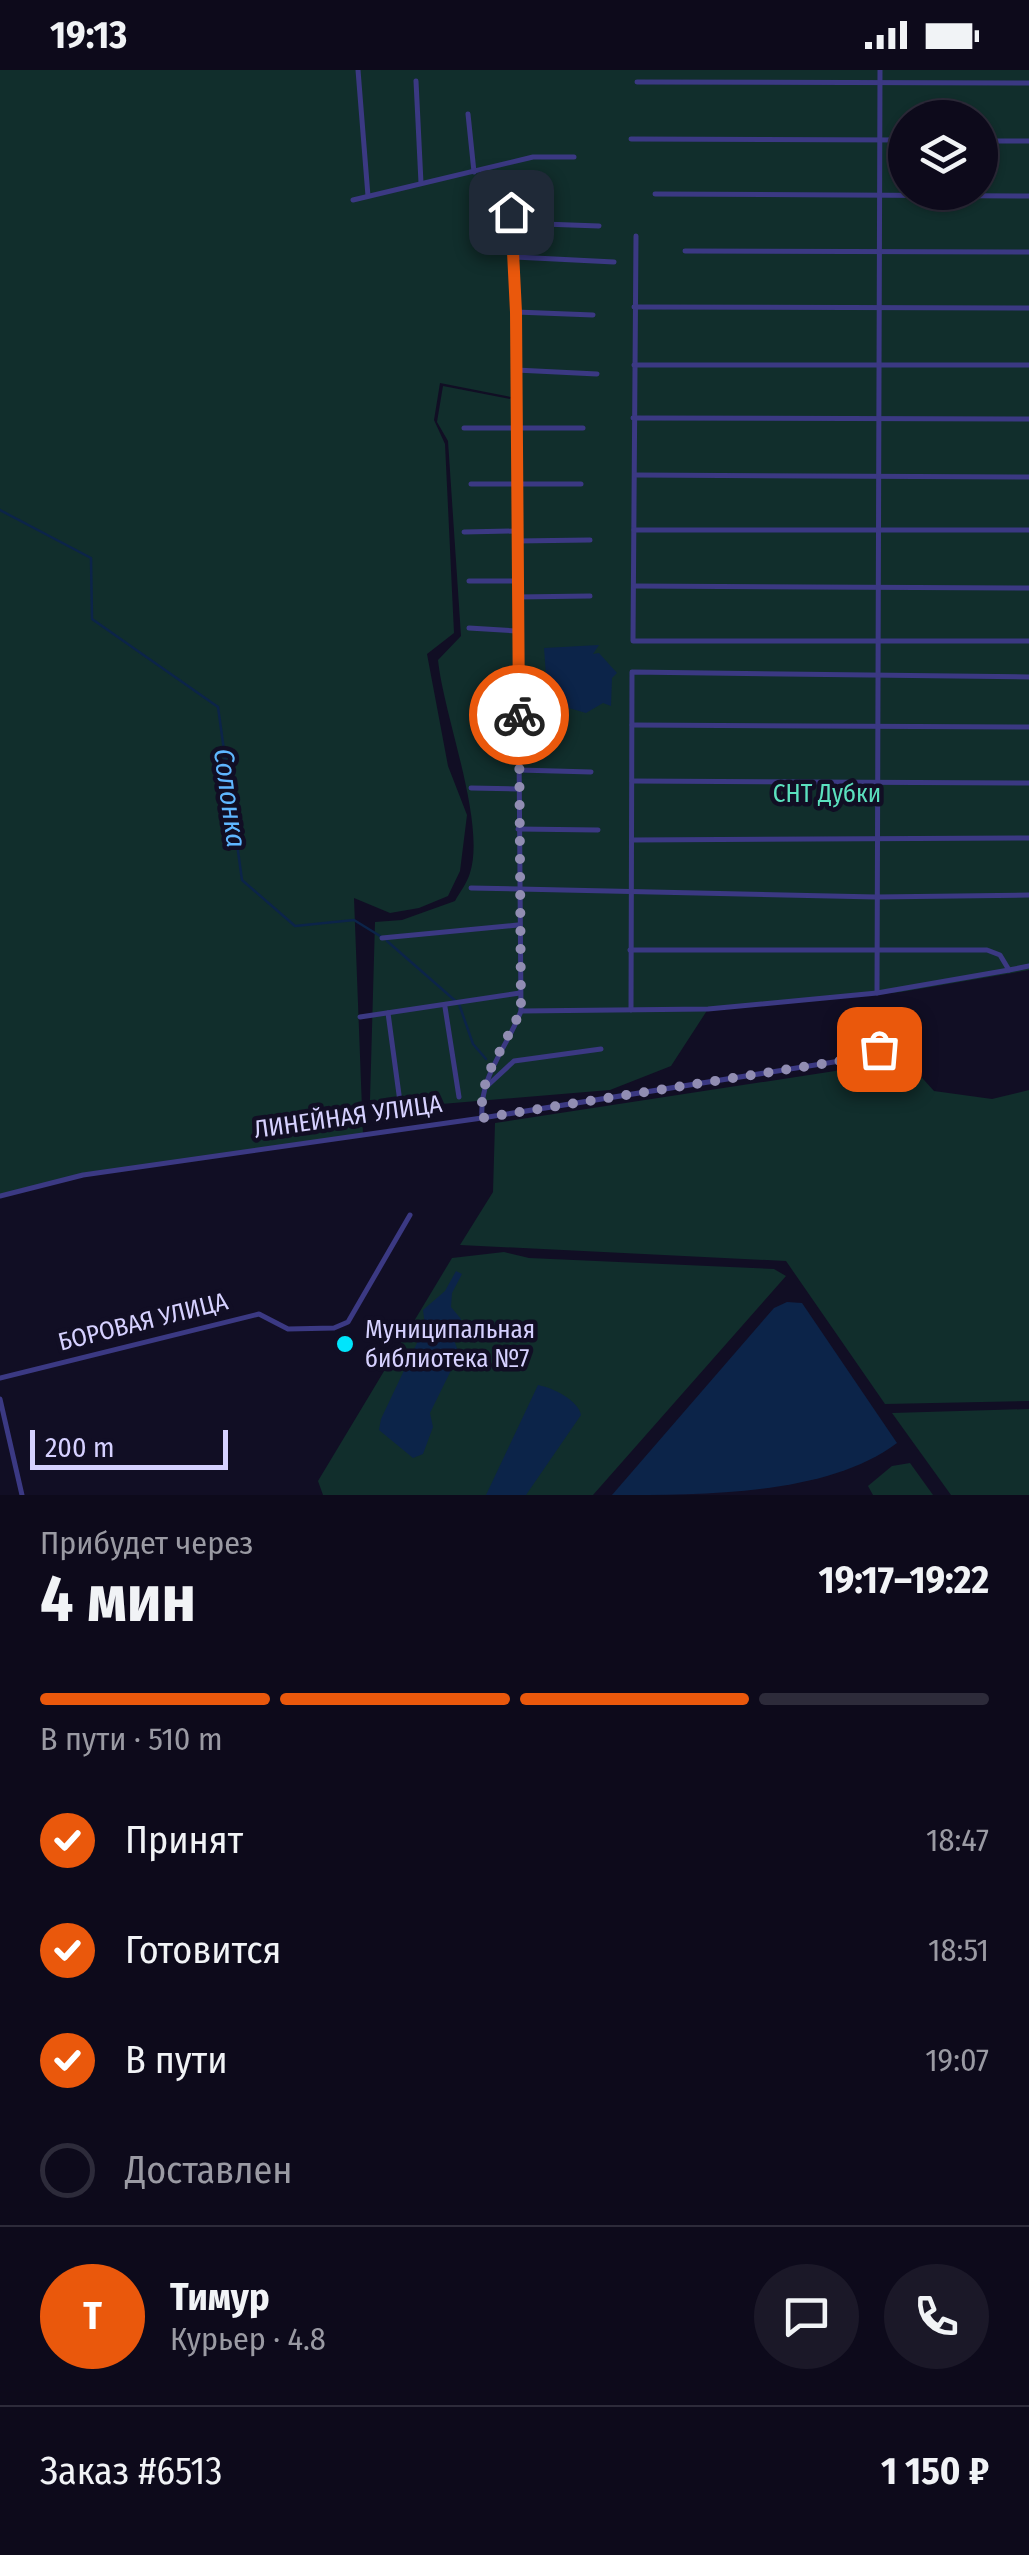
<!DOCTYPE html>
<html lang="ru">
<head>
<meta charset="utf-8">
<style>
	body { margin:0; font-family:"Fira Sans Condensed",sans-serif; background:#1b1828; color:#f1f3f6; height:100vh; display:flex; flex-direction:column; font-size:38px; white-space:nowrap }
	* { box-sizing:border-box; margin:0 }
	p { font-size:32px; color:#9a9aa3 }
	.icon { flex:none; width:55px; height:55px; fill:none; stroke:currentColor; stroke-width:2; stroke-linecap:round; stroke-linejoin:round }
	.map { position:relative; height:1425px; overflow:hidden }
	.drawer { display:flex; flex-direction:column; background:#0d0a1b; flex:1 }
	.drawer>* { flex:none }
	.controls { position:absolute; left:888px; top:30px; display:grid; gap:20px }
	.controls a { display:grid; place-items:center; width:110px; height:110px; border-radius:50%; background:#0d0a1b; box-shadow:0 2px 8px #0004,0 0 0 2px #2d2b3a; font-size:50px }
	.scale { position:absolute; left:30px; bottom:25px; width:198px; box-sizing:border-box; padding-left:10px; border:5px solid #d6d1ff; border-top:0; font-size:28px; line-height:35px; white-space:nowrap; color:#d6d1ff; -webkit-text-stroke:8px #110e24; paint-order:stroke }
	.pin { position:absolute; display:grid; place-items:center; width:85px; height:85px; color:#fff; margin:-42px; border-radius:20px; box-shadow:0 5px 15px #0006 }
	.courier { position:absolute; display:grid; place-items:center; width:100px; height:100px; margin:-50px; border:8px solid #ea580c; border-radius:50%; background:#fff; color:#222; box-shadow:0 2px 12px #0007 }
	.head em { font-style:normal; font-weight:700 }
	.head div { display:flex; flex-direction:column-reverse }
	.head { display:flex; align-items:center; justify-content:space-between; height:170px; padding:0 40px }
	h1 { font-size:65px; font-weight:700; line-height:75px }
	.bar { display:grid; grid-template-columns:repeat(4,1fr); gap:15px 10px; align-content:center; height:120px; padding:0 40px }
	.bar i { height:12px; border-radius:8px; background:#2d2b3a }
	.bar .current { background:#ea580c }
	.bar p { grid-column:span 4 }
	.line { display:flex; align-items:center; gap:25px; padding:0 40px; border-top:2px solid #2d2b3a }
	.line div { flex:1 }
	.round { display:grid; place-items:center; flex:none; width:105px; height:105px; border-radius:52px; background:#1b1828 }
	ol { padding:0 40px; list-style:none }
	li { display:flex; align-items:center; gap:30px; height:110px }
	li p { margin-inline-start:auto }
	li .icon { padding:10px; border-radius:50%; background:#ea580c; color:#fff; stroke-width:4 }
	li:last-child { color:#9a9aa3 }
	li i { width:55px; height:55px; border:5px solid #2d2b3a; border-radius:50% }
	.status { display:flex; justify-content:space-between; align-items:center; height:70px; padding:0 50px; background:#0d0a1b; direction:ltr }
	.status svg { height:28px; fill:currentColor }
	.map>svg:first-child { display:block }
	.green { fill:#112e2c; fill-rule:evenodd }
	.water { fill:#0c2449 }
	.lines { fill:none; stroke-linecap:round; stroke-linejoin:round }
	.stream { stroke:#0c2449; stroke-width:2.5 }
	.street { stroke:#3b3983; stroke-width:5 }
	.done { stroke:#918db2; stroke-width:10; stroke-dasharray:0 18 }
	.route { stroke:#ea580c; stroke-width:12 }
	.poi-dot { fill:#00e5fc; stroke:#110e24; stroke-width:4 }
	.labels { text-anchor:middle; dominant-baseline:central; stroke-width:9; stroke-linejoin:round; paint-order:stroke }
	.park-label { font-size:25px; fill:#5be0be; stroke:#110e24 }
	.street-label { font-size:25px; fill:#d6d1ff; stroke:#110e24 }
	.poi-label { font-size:25px; fill:#d6d1ff; stroke:#110e24; text-anchor:start }
	.water-label { font-size:28px; font-style:italic; fill:#5fb6ff; stroke:#110e24 }
</style>
</head>
<body>
<div class="status"><b>19:13</b><svg viewBox="0 0 49 12"><path d="M0 12V9h3v3zM5 12V6h3v6zM10 12V3h3v9zM15 12V0h3v12zM26 1h20v11H26zM47 4h2v5h-2z"/></svg></div>
<div class="map">
<svg width="1029" height="1425" viewBox="0 0 1029 1425">
	<rect width="100%" height="100%" fill="#110e24"/>
	<!-- green -->
	<g class="green">
		<path d="M0,0H1029V900L901,922L708,939L671,996L610,1020L382,1039L370,1030L375,852L402,850L455,831C460,822 467,813 470,803C486,753 444,647 438,590L461,566L448,371L437,352L443,316L510,329L511,327L440,313L434,350L445,374L454,563L427,584L448,696L467,745L460,801L448,826L419,838L390,843L354,828L363,1065L83,1105L0,1126ZM905,48H980V122H905Z"/>
		<polygon points="876,987 905,989 934,1021 992,1029 1029,1020 1029,1331 885,1334 786,1191 460,1175 493,1122 495,1053 835,1001"/>
		<polygon points="504,1182 529,1188 774,1199 786,1206 593,1425 323,1425 318,1411 452,1188"/>
		<polygon points="1029,1339 1029,1425 951,1425 892,1343"/>
		<polygon points="910,1393 933,1425 873,1425 868,1416 892,1396"/>
	</g>
	<!-- water -->
	<g class="water">
		<polygon points="599,575 593,584 599,583 617,603 612,608 611,636 603,633 586,643 548,632 544,578"/>
		<polygon points="456,1201 462,1204 452,1223 451,1237 461,1249 454,1270 459,1284 430,1343 433,1357 423,1384 413,1388 379,1360 381,1349 425,1256 423,1240 445,1221"/>
		<path d="M787,1232L802,1233L897,1373C828,1425 706,1425 612,1425L774,1238Z"/>
		<path d="M538,1315C553,1318 578,1330 581,1345L526,1425H486Z"/>
	</g>
	<g class="lines">
		<!-- stream -->
		<g class="stream">
			<polyline points="0,440 91,488 92,549 218,637 242,810 295,856 354,850 380,866"/>
			<polyline points="387,871 459,934 473,974 486,989"/>
		</g>
		<!-- street -->
		<g class="street">
			<polyline points="358,0 368,126"/>
			<polyline points="416,11 421,113"/>
			<polyline points="637,12 1029,13"/>
			<polyline points="468,44 474,102"/>
			<polyline points="631,69 905,70"/>
			<polyline points="980,71 1029,71"/>
			<polyline points="655,124 1029,126"/>
			<polyline points="353,130 533,87 574,87"/>
			<polyline points="515,153 599,156"/>
			<polyline points="636,166 633,571 1029,571"/>
			<polyline points="685,181 1029,182"/>
			<polyline points="515,187 614,192"/>
			<polyline points="634,237 1029,238"/>
			<polyline points="516,242 593,245"/>
			<polyline points="634,295 1029,295"/>
			<polyline points="516,300 597,304"/>
			<polyline points="633,348 1029,349"/>
			<polyline points="464,358 583,358"/>
			<polyline points="635,405 1029,407"/>
			<polyline points="471,414 581,414"/>
			<polyline points="634,460 1029,460"/>
			<polyline points="464,462 516,461"/>
			<polyline points="516,471 590,470"/>
			<polyline points="469,511 516,511"/>
			<polyline points="634,516 1029,518"/>
			<polyline points="517,527 590,526"/>
			<polyline points="469,558 516,561"/>
			<polyline points="632,655 1029,657"/>
			<polyline points="519,700 591,702"/>
			<polyline points="632,711 1029,713"/>
			<polyline points="471,718 518,719"/>
			<polyline points="518,759 598,760"/>
			<polyline points="632,770 1029,768"/>
			<polyline points="471,818 876,827 1029,825"/>
			<polyline points="382,868 518,855"/>
			<polyline points="630,880 987,880 1000,885 1009,900 1029,896"/>
			<polyline points="877,923 880,0"/>
			<polyline points="445,937 459,1027"/>
			<polyline points="631,940 632,602 1029,607"/>
			<polyline points="521,941 708,939 877,923 1009,900"/>
			<polyline points="388,943 400,1032"/>
			<polyline points="360,947 520,923"/>
			<polyline points="486,1017 514,991 601,979"/>
			<path d="M482,1048C479,1006 507,978 521,941L515,153L482,101"/>
			<polyline points="0,1126 83,1105 482,1048 840,991 879,979"/>
			<polyline points="0,1308 259,1244 288,1259 334,1258 348,1252 410,1145"/>
			<polyline points="0,1329 22,1425"/>
		</g>
	</g>
	<g class="lines">
		<!-- done -->
		<polyline class="done" points="519,645 521,941 490,1000 482,1024 482,1048 840,991 879,979"/>
		<!-- route -->
		<polyline class="route" points="511,142 516,242 519,645"/>
	</g>
	<!-- markers -->
	<circle class="poi-dot" cx="345" cy="1274" r="10"/>
	<g class="labels">
		<!-- park labels -->
		<g class="park-label">
			<text x="827" y="724">СНТ Дубки</text>
		</g>
		<!-- street labels -->
		<g class="street-label">
			<text transform="translate(348 1047) rotate(-8)">ЛИНЕЙНАЯ УЛИЦА</text>
			<text transform="translate(143 1252) rotate(-14)">БОРОВАЯ УЛИЦА</text>
		</g>
		<!-- poi labels -->
		<g class="poi-label">
			<text x="365" y="1260">Муниципальная<tspan x="365" dy="29">библиотека №7</tspan></text>
		</g>
		<!-- water labels -->
		<g class="water-label">
			<text transform="translate(230 728) rotate(82)">Солонка</text>
		</g>
	</g>
</svg>
<div class="controls">
<a><svg class="icon" aria-label="layers" viewBox="0 0 24 24"><path d="M12 4l9 5-9 5-9-5zM3 14l9 5 9-5"/></svg></a>
</div>
<div class="scale">200 m</div>
<div class="pin" style="left:879px;top:979px;background:#ea580c"><svg class="icon" aria-label="bag" viewBox="0 0 24 24"><path d="M5 8h14l-1 12H6zM9 8a3 3 0 0 1 6 0"/></svg></div>
<div class="pin" style="left:511px;top:142px;background:#1f2937"><svg class="icon" aria-label="home" viewBox="0 0 24 24"><path d="M3 11l9-7 9 7M6 9v11h12V9"/></svg></div>
<div class="courier" style="left:519px;top:645px"><svg class="icon" aria-label="bike" viewBox="0 0 24 24"><circle cx="6" cy="16" r="4"/><circle cx="18" cy="16" r="4"/><path d="M6 16l4-8h5l3 8M10 8l3 8H6M13 5h3"/></svg></div>
</div>
<section class="drawer">
<div class="head"><div><h1>4 мин</h1><p>Прибудет через</p></div><em>19:17–19:22</em></div>
<div class="bar"><i class="current"></i><i class="current"></i><i class="current"></i><i></i><p>В пути · 510 m</p></div>
<ol>
<li><svg class="icon" aria-label="check" viewBox="0 0 24 24"><path d="M5 12l5 5 9-10"/></svg>Принят<p>18:47</p></li>
<li><svg class="icon" aria-label="check" viewBox="0 0 24 24"><path d="M5 12l5 5 9-10"/></svg>Готовится<p>18:51</p></li>
<li><svg class="icon" aria-label="check" viewBox="0 0 24 24"><path d="M5 12l5 5 9-10"/></svg>В пути<p>19:07</p></li>
<li><i></i>Доставлен</li>
</ol>
<div class="line" style="height:180px"><b class="round" style="background:#ea580c;color:#fff">Т</b><div><b>Тимур</b><p>Курьер · 4.8</p></div><a class="round"><svg class="icon" aria-label="chat" viewBox="0 0 24 24"><path d="M4 5h16v11H9l-5 4z"/></svg></a><a class="round"><svg class="icon" aria-label="phone" viewBox="0 0 24 24"><path d="M5 4h4l2 5-3 2q2 4 5 5l2-3 5 2v4C11 20 4 13 5 4z"/></svg></a></div>
<div class="line" style="height:130px"><div>Заказ #6513</div><b>1 150 ₽</b></div>
</section>
</body>
</html>
